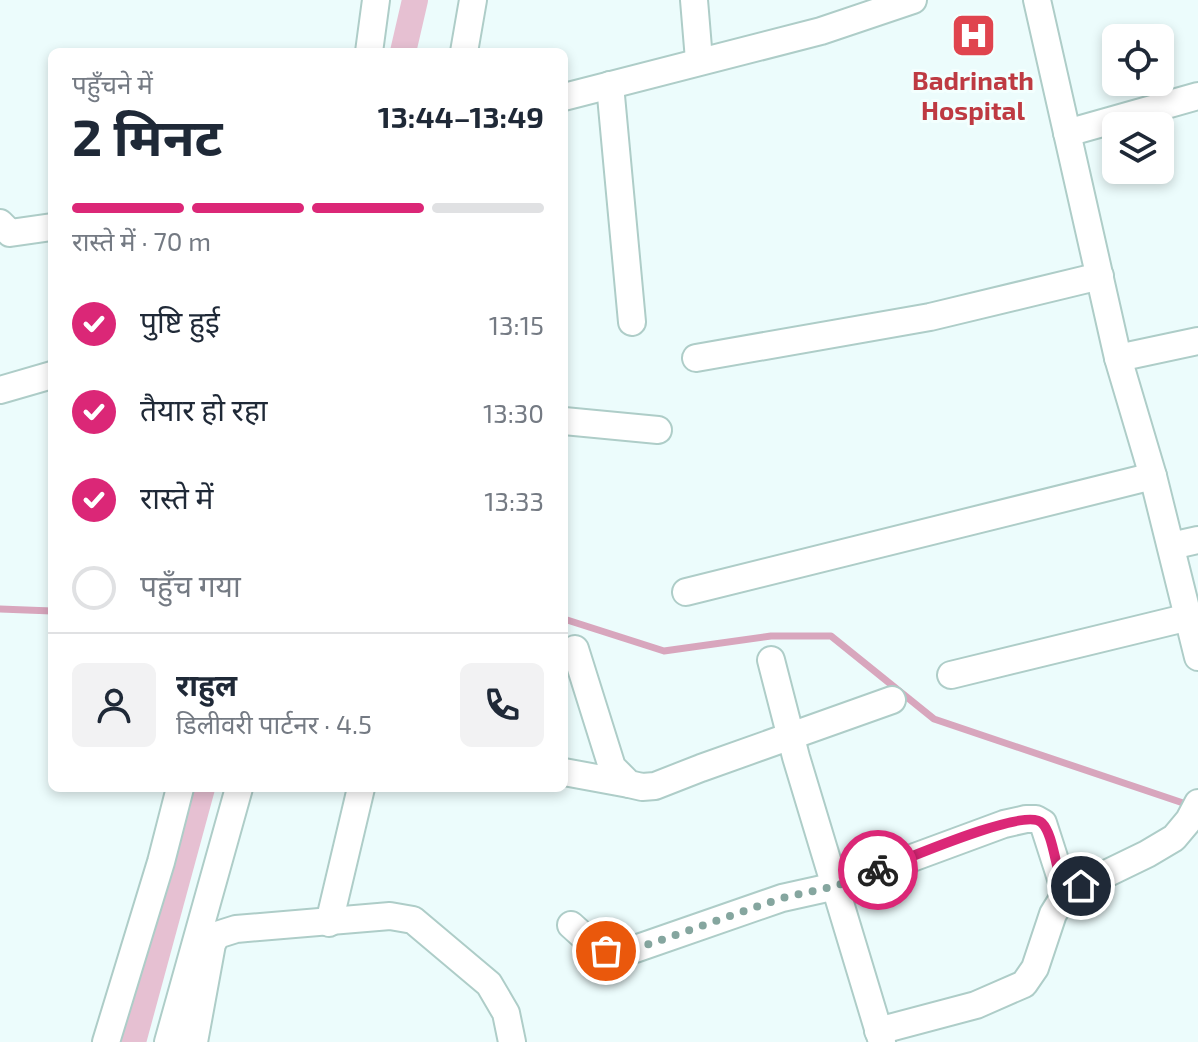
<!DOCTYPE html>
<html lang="hi">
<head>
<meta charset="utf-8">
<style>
	body { margin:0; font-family:"Exo 2","Noto Sans Devanagari",sans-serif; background:#f2f2f3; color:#1f2937; height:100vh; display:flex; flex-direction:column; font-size:30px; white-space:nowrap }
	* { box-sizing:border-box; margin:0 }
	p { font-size:26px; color:#747a83 }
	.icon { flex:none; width:44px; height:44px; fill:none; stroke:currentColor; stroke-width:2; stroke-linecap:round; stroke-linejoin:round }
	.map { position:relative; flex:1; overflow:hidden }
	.sheet { position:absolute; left:48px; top:48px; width:520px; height:744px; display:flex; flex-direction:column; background:#fff; border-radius:12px; box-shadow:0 4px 12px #0003 }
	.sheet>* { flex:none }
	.buttons { position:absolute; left:1102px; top:24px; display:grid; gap:16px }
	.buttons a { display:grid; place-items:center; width:72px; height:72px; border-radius:12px; background:#fff; box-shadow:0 4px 12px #0003; font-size:40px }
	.pin { position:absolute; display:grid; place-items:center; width:68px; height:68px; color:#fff; margin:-34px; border:4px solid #fff; border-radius:50%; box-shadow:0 2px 8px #0007 }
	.courier { position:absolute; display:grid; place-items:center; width:80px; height:80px; margin:-40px; border:6px solid #db2777; border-radius:50%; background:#fff; color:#222; box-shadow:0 2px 10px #0007 }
	.head em { font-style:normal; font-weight:700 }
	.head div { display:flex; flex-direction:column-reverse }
	.head { display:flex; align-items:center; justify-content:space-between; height:136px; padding:0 24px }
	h1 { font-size:52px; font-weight:700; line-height:60px }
	.bar { display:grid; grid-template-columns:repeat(4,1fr); gap:12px 8px; align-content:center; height:96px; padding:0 24px }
	.bar i { height:10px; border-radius:6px; background:#e0e1e3 }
	.bar .on { background:#db2777 }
	.bar p { grid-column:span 4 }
	.line { display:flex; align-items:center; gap:20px; padding:0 24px; border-top:2px solid #e0e1e3 }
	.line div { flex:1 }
	.round { display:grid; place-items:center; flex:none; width:84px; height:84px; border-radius:12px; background:#f2f2f3 }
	ol { padding:0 24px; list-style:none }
	li { display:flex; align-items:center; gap:24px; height:88px }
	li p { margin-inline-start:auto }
	li .icon { padding:8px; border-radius:50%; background:#db2777; color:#fff; stroke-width:4 }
	li:last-child { color:#747a83 }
	li i { width:44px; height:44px; border:4px solid #e0e1e3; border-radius:50% }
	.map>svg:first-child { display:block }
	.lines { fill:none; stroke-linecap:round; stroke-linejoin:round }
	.stream { stroke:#d8a6bd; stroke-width:7 }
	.canal { stroke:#e6c0d2; stroke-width:26 }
	.minor-casing { stroke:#aecdc8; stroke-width:30 }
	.minor { stroke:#fff; stroke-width:26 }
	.done { stroke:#85a69f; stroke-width:8; stroke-dasharray:0 14.4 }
	.route { stroke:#db2777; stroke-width:10 }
	.labels { text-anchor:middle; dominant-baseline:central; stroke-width:6; stroke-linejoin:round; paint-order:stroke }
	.health-label { font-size:26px; font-weight:bold; fill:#be3a42; stroke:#f3fffe }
</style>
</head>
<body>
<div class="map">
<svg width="1198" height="1042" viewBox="0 0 1198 1042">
	<rect width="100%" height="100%" fill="#ecfcfc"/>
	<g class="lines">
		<!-- stream -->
		<g class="stream">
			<polyline points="0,609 52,611"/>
			<polyline points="564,619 664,651 771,636 831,636 934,719 1192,806"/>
		</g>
		<!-- canal -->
		<g class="canal">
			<polyline points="403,52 415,0"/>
			<polyline points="133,1042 202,788"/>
		</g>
		<defs>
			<g id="minor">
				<polyline points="694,0 699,60"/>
				<polyline points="1037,0 1118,358 1153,476 1198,657"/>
				<polyline points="369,52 376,0"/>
				<polyline points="464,52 473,0"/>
				<polyline points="610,85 632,322"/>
				<polyline points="564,97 821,31 913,0"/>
				<polyline points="1067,133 1198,96"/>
				<polyline points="0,223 10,233 52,227"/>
				<polyline points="696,358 930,317 1100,276"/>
				<polyline points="1118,358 1198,341"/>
				<polyline points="0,390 52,375"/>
				<polyline points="564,421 658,430"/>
				<polyline points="1171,546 1198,540"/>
				<polyline points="686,592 1153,476"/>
				<polyline points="575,649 612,767 629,784 642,787 655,786 701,768 892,700"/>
				<polyline points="771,660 796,757 882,1042"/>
				<polyline points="951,675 1189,617"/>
				<polyline points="564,772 629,784"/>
				<polyline points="329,923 361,788"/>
				<polyline points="571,925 592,944 606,951 635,949 782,898 836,886 1004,824 1026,819 1036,819 1043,823 1062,882 1081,886 1147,854 1174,838 1189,820 1198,803"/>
				<polyline points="878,1031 976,1005 1024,984 1035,968 1053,914 1071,885"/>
				<polyline points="106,1042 161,862 180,788"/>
				<polyline points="168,1042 239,788"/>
				<polyline points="194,1042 212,944 217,935 236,929 390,916 413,920 489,984 506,1013 512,1042"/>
			</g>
		</defs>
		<!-- minor casing -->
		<use href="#minor" class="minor-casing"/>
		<!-- minor -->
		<use href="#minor" class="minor"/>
	</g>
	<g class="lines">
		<!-- done -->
		<polyline class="done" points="606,951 635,949 782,898 836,886 878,870"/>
		<!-- route -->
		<path class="route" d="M878,870C902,861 1026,806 1042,823C1053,834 1055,866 1062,882L1081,886"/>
	</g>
	<!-- icons -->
	<defs>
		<symbol id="hospital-square" viewBox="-11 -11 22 22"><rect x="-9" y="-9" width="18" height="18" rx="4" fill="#e0444e" stroke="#f3fffe"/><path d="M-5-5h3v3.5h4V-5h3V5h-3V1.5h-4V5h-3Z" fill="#fff"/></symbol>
	</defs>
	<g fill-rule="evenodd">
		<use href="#hospital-square" x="948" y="10" width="51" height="51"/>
	</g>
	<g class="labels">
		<!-- health labels -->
		<g class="health-label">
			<text x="973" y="79">Badrinath<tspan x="973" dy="30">Hospital</tspan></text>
		</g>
	</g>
</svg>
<div class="buttons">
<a><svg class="icon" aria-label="locate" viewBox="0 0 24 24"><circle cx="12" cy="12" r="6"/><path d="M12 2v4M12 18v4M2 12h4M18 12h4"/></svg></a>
<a><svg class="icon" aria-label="layers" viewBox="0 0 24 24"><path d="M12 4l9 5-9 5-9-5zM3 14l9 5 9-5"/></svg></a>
</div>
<div class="pin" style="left:606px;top:951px;background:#ea580c"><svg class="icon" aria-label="bag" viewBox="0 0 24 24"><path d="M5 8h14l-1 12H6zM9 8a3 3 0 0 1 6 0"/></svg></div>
<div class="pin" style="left:1081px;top:886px;background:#1f2937"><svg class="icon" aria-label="home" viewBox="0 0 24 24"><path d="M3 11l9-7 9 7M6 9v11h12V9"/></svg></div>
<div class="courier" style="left:878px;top:870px"><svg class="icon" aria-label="bike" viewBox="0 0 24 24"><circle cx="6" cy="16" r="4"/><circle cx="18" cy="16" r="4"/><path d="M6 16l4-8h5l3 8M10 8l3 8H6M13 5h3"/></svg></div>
<section class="sheet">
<div class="head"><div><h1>2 मिनट</h1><p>पहुँचने में</p></div><em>13:44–13:49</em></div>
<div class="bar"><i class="on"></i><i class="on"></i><i class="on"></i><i></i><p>रास्ते में · 70 m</p></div>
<ol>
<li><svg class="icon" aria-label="check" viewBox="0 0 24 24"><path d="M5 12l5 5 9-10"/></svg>पुष्टि हुई<p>13:15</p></li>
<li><svg class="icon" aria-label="check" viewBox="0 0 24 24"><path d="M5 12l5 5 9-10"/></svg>तैयार हो रहा<p>13:30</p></li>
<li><svg class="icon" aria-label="check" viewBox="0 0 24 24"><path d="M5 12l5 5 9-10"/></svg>रास्ते में<p>13:33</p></li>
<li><i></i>पहुँच गया</li>
</ol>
<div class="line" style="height:144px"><a class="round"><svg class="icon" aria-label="person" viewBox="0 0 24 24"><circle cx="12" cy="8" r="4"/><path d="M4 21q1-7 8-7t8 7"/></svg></a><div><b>राहुल</b><p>डिलीवरी पार्टनर · 4.5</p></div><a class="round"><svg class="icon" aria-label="phone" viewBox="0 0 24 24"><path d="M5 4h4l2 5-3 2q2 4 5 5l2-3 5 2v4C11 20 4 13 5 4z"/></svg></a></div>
</section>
</div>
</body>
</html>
